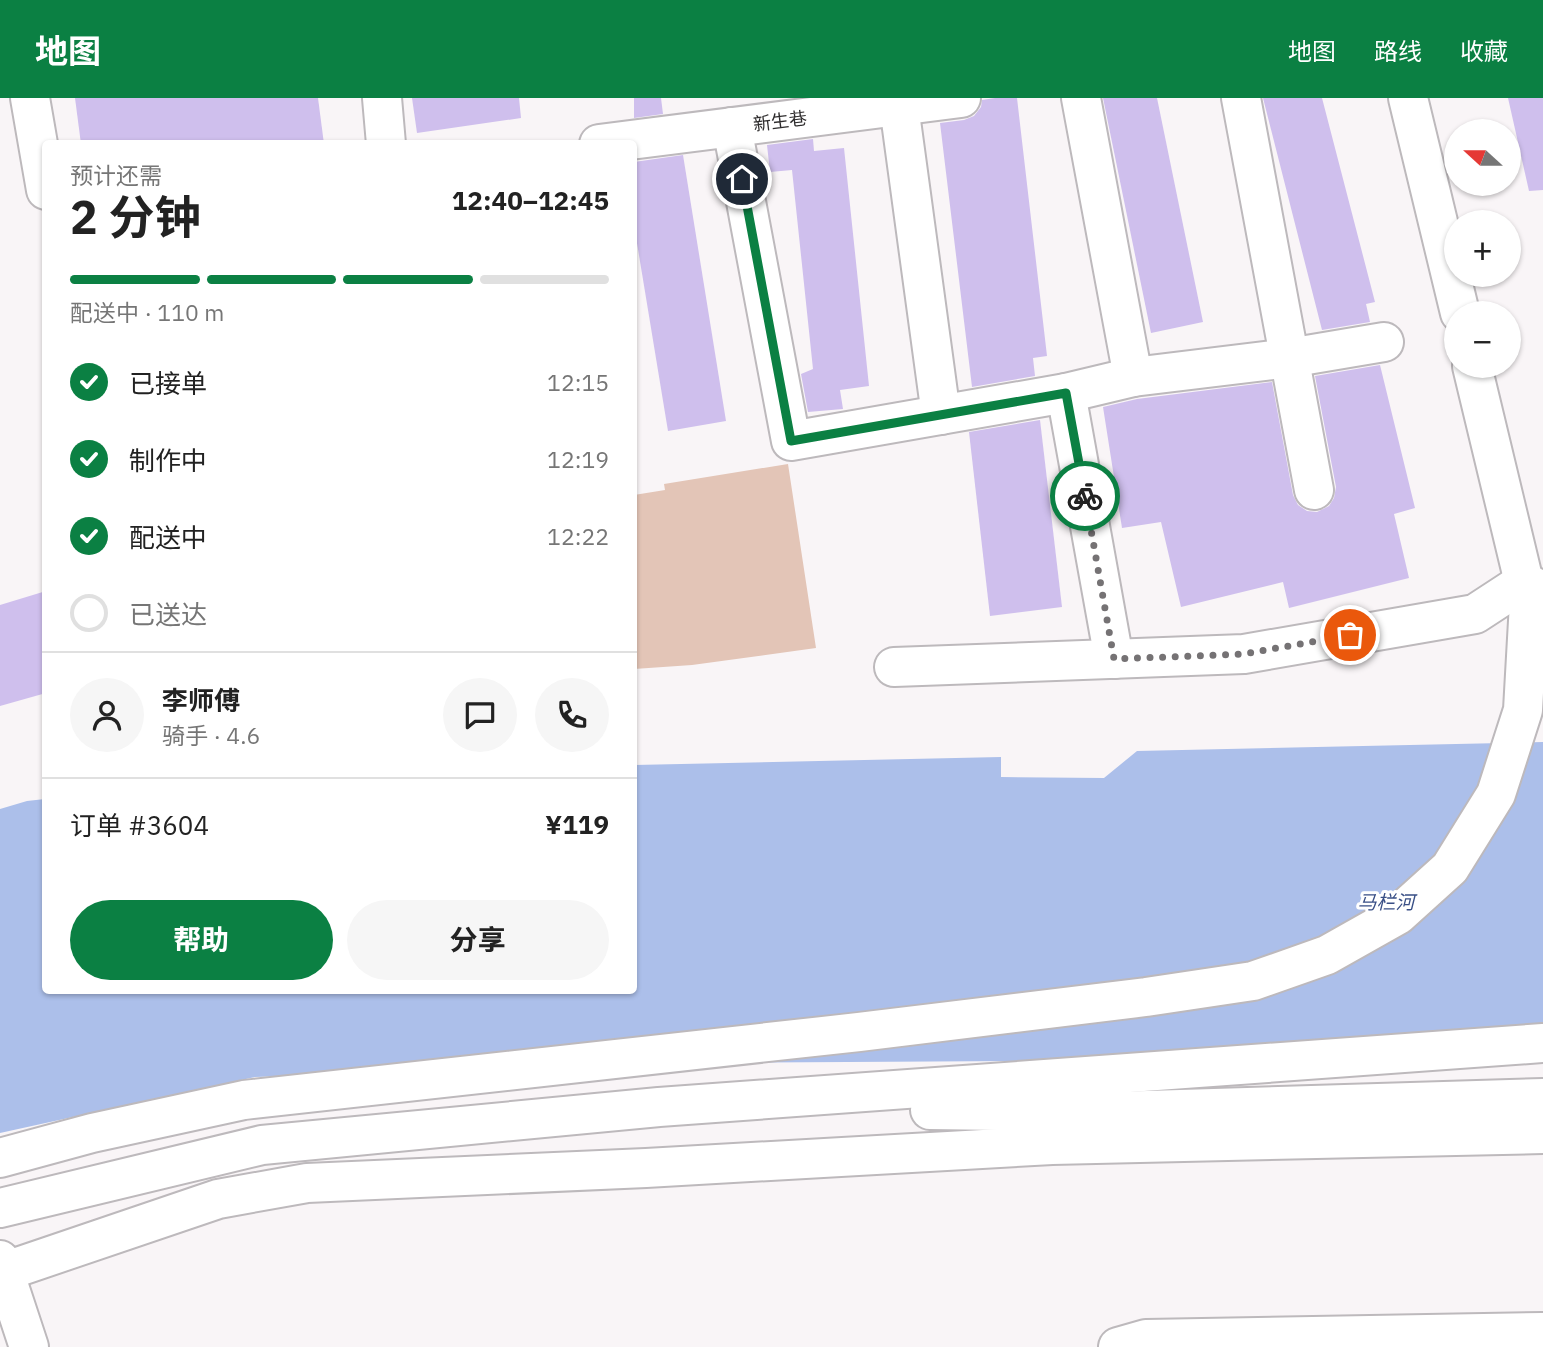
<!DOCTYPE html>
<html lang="zh">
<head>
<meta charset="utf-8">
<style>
	body { margin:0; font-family:"IBM Plex Sans","Noto Sans SC",sans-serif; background:#f6f6f6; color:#222; height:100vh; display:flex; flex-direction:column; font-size:26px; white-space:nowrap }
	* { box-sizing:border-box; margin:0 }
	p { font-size:23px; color:#767676 }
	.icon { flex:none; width:38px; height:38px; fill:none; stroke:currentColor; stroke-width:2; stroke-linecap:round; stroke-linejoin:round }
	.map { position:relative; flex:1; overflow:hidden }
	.sheet { position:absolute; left:42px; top:42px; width:595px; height:854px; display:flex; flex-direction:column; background:#fff; border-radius:7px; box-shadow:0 2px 5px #0004 }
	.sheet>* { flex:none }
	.needle { width:46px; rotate:291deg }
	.controls { position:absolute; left:1444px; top:21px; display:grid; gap:14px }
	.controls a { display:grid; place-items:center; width:77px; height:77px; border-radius:50%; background:#fff; box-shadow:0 2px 5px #0004; font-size:35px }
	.pin { position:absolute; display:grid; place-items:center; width:60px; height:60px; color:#fff; margin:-30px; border:4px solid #fff; border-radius:50%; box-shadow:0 2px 7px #0007 }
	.courier { position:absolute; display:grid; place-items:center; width:70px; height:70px; margin:-35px; border:5px solid #0b8043; border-radius:50%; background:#fff; color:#222; box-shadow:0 2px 9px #0007 }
	.overview em { font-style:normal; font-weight:700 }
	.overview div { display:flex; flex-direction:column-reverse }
	.overview { display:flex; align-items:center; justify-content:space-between; height:119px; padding:0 28px }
	h1 { font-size:46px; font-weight:700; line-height:52px }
	.bar { display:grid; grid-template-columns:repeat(4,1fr); gap:10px 7px; align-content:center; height:84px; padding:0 28px }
	.bar i { height:9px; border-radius:5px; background:#e0e0e0 }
	.bar .current { background:#0b8043 }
	.bar p { grid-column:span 4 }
	.line { display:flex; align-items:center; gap:18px; padding:0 28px; border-top:2px solid #e0e0e0 }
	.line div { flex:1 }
	.round { display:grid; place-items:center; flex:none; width:74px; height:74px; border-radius:37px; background:#f6f6f6 }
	ol { padding:0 28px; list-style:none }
	li { display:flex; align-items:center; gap:21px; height:77px }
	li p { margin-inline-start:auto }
	li .icon { padding:7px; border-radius:50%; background:#0b8043; color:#fff; stroke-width:4 }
	li:last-child { color:#767676 }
	li i { width:38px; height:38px; border:4px solid #e0e0e0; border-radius:50% }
	.button { display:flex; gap:14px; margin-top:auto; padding:14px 28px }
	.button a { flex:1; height:80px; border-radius:42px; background:#0b8043; color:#fff; font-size:28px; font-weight:700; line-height:80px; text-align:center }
	.button a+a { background:#f6f6f6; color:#222 }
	header { display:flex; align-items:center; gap:42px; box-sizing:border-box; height:98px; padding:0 35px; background:#0b8043; color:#fff }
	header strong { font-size:33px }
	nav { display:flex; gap:38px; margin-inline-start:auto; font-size:24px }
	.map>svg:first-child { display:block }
	.green { fill:#e3c5b7 }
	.water { fill:#acbfea }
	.building { fill:#cfbfed }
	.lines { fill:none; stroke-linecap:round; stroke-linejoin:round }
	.minor-casing { stroke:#bdb9bc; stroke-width:42 }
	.major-casing { stroke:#bdb9bc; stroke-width:42 }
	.highway-casing { stroke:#bdb9bc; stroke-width:42 }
	.minor { stroke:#fff; stroke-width:38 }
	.major { stroke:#fff; stroke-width:38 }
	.highway { stroke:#fff; stroke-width:38 }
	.done { stroke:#757274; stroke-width:7; stroke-dasharray:0 12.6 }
	.route { stroke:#0b8043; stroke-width:9 }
	.labels { text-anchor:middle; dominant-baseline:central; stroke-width:6; stroke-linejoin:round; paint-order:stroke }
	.street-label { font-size:18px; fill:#2e2c2d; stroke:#fff }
	.water-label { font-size:19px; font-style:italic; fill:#394f86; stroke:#fff }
</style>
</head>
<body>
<header>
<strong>地图</strong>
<nav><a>地图</a><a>路线</a><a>收藏</a></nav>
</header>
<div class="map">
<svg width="1543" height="1249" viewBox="0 0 1543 1249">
	<rect width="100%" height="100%" fill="#f9f5f7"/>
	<!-- green -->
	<polygon class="green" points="788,366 816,550 692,567 634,571 634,397 665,392 664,386"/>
	<!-- water -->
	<polygon class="water" points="1543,644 1543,960 660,965 255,979 0,1035 0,711 27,703 45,701 46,892 634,892 634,667 1001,659 1001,679 1104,680 1137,653"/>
	<!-- building -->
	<g class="building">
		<polygon points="75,0 318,0 324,46 81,46"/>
		<polygon points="412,0 519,0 521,20 417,35"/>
		<polygon points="634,0 661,0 663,16 634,20"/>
		<polygon points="995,0 1017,0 1047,258 1033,260 1035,278 972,289 940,25 964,22 974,18 981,9 982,2"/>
		<polygon points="1103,0 1157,0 1203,224 1151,235"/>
		<polygon points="1263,0 1322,0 1375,204 1366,206 1370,224 1322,232"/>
		<polygon points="1508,0 1543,0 1543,92 1529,93"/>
		<polygon points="813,41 814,53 844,50 869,288 840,292 843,311 808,314 801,276 813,271 792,72 770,74 767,47"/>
		<polygon points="683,57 726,323 668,333 634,127 634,64"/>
		<polygon points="1380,267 1415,410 1394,416 1409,480 1289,510 1283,484 1181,509 1161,424 1122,430 1103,309 1137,301 1272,284 1293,397 1298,407 1307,413 1317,414 1329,408 1334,400 1336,389 1315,278"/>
		<polygon points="1040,322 1062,509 990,518 969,334"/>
		<polygon points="46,493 46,595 0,608 0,507"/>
	</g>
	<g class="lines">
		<defs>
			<g id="minor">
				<polyline points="30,0 46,92"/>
				<polyline points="382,0 386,46"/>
				<polyline points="1081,0 1133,279"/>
				<polyline points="1241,0 1314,392"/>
				<polyline points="899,8 941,317"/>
				<polyline points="732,29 791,343 1066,295 1133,279 1289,260 1384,244"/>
				<polyline points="599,46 961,0"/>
				<polyline points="1066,295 1114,561"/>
				<polyline points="894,569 1244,556 1475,516 1524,484 1543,493"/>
				<polyline points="4,1173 29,1249"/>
				<polyline points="1118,1249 1146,1241 1543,1234"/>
			</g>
			<polyline id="major" points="0,1175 218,1101 307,1085 646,1070 1052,1047 1543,1036"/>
			<g id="highway">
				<polyline points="1408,0 1460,215"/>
				<polyline points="1472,268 1529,505 1539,527"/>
				<polyline points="930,1012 1081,1014 1543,1000"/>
				<polyline points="0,1060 92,1035 244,1002 859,934 1146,899 1253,883 1327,857 1398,817 1450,770 1496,696 1523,612 1529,505"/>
				<polyline points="0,1110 262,1047 659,1009 1543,945"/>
				<polyline points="0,1162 4,1173"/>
			</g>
		</defs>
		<!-- minor casing -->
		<use href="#minor" class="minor-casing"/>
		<!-- major casing -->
		<use href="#major" class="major-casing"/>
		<!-- highway casing -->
		<use href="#highway" class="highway-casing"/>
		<!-- minor -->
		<use href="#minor" class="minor"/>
		<!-- major -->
		<use href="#major" class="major"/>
		<!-- highway -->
		<use href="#highway" class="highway"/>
	</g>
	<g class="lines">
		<!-- done -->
		<polyline class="done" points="1085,398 1114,561 1244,556 1350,537"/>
		<!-- route -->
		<polyline class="route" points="742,81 791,343 1066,295 1085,398"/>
	</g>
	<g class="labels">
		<!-- street labels -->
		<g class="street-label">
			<text transform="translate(780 23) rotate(-7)">新生巷</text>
		</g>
		<!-- water labels -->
		<g class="water-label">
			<text x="1386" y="804">马栏河</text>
		</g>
	</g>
</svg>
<div class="controls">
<a><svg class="needle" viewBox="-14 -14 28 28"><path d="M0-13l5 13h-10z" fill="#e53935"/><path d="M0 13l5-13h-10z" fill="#767676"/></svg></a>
<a>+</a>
<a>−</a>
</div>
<div class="pin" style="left:1350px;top:537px;background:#ea580c"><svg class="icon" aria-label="bag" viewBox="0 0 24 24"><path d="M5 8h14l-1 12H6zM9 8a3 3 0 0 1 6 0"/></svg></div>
<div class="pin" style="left:742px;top:81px;background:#1f2937"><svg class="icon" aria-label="home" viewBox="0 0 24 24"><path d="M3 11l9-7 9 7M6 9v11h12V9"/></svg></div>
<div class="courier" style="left:1085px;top:398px"><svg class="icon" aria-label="bike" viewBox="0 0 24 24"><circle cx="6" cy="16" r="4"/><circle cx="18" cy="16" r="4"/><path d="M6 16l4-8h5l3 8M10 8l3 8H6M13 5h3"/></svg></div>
<section class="sheet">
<div class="overview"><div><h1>2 分钟</h1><p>预计还需</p></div><em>12:40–12:45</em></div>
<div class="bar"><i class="current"></i><i class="current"></i><i class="current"></i><i></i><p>配送中 · 110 m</p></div>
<ol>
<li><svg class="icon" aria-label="check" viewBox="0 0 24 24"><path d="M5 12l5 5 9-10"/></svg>已接单<p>12:15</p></li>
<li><svg class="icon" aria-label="check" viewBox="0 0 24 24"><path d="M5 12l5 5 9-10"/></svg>制作中<p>12:19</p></li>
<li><svg class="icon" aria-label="check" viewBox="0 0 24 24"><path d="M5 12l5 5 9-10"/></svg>配送中<p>12:22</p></li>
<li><i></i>已送达</li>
</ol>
<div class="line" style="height:126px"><a class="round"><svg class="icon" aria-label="person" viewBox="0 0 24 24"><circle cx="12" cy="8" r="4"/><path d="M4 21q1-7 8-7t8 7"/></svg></a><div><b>李师傅</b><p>骑手 · 4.6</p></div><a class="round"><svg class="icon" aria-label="chat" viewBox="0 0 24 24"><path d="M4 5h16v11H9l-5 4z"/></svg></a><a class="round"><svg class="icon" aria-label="phone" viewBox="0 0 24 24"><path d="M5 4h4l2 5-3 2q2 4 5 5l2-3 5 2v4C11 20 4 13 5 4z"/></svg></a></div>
<div class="line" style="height:91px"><div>订单 #3604</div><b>¥119</b></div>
<div class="button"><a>帮助</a><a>分享</a></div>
</section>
</div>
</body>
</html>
